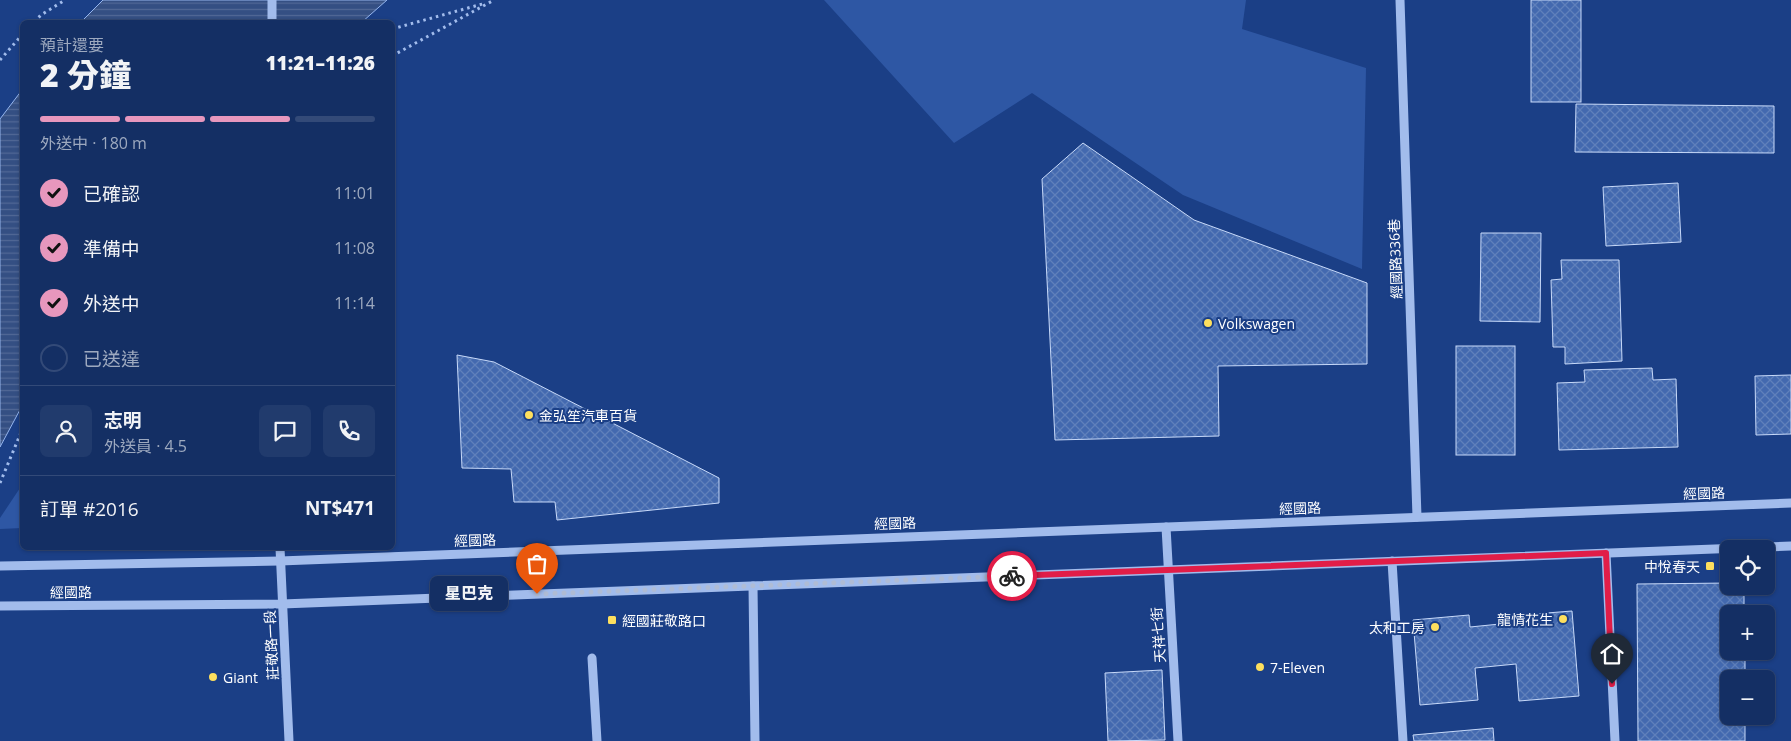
<!DOCTYPE html>
<html lang="zh-TW">
<head>
<meta charset="utf-8">
<style>
	body { margin:0; font-family:"Open Sans","Noto Sans TC",sans-serif; background:#213b6d; color:#f1f3f6; height:100vh; display:flex; flex-direction:column; font-size:19px; white-space:nowrap }
	* { box-sizing:border-box; margin:0 }
	p { font-size:16px; color:#9da9bf }
	.icon { flex:none; width:28px; height:28px; fill:none; stroke:currentColor; stroke-width:2; stroke-linecap:round; stroke-linejoin:round }
	.map { position:relative; flex:1; overflow:hidden }
	.drawer { position:absolute; left:20px; top:20px; width:375px; height:530px; display:flex; flex-direction:column; background:#142f64; border-radius:8px; box-shadow:0 1px 4px #0004,0 0 0 1px #334a78 }
	.drawer>* { flex:none }
	.tools { position:absolute; left:1720px; top:540px; display:grid; gap:10px }
	.tools a { display:grid; place-items:center; width:55px; height:55px; border-radius:8px; background:#142f64; box-shadow:0 1px 4px #0004,0 0 0 1px #334a78; font-size:25px }
	.pin { position:absolute; display:grid; place-items:center; width:42px; height:42px; color:#fff; margin:-51px -21px; border-radius:50% 50% 50% 0; rotate:-45deg; box-shadow:0 0 5px #0007 }
	.pin .icon { rotate:45deg }
	.courier { position:absolute; display:grid; place-items:center; width:50px; height:50px; margin:-25px; border:4px solid #e11d48; border-radius:50%; background:#fff; color:#222; box-shadow:0 1px 6px #0007 }
	.bubble { position:absolute; height:35px; border-radius:8px; background:#142f64; box-shadow:0 1px 4px #0004,0 0 0 1px #334a78; font-size:16px; font-weight:800; line-height:35px; text-align:center }
	.headline em { font-style:normal; font-weight:800 }
	.headline div { display:flex; flex-direction:column-reverse }
	.headline { display:flex; align-items:center; justify-content:space-between; height:85px; padding:0 20px }
	h1 { font-size:32px; font-weight:800; line-height:38px }
	.bar { display:grid; grid-template-columns:repeat(4,1fr); gap:8px 5px; align-content:center; height:60px; padding:0 20px }
	.bar i { height:6px; border-radius:4px; background:#334a78 }
	.bar .on { background:#e797bd }
	.bar p { grid-column:span 4 }
	.line { display:flex; align-items:center; gap:12px; padding:0 20px; border-top:1px solid #334a78 }
	.line div { flex:1 }
	.round { display:grid; place-items:center; flex:none; width:52px; height:52px; border-radius:8px; background:#213b6d }
	ol { padding:0 20px; list-style:none }
	li { display:flex; align-items:center; gap:15px; height:55px }
	li p { margin-inline-start:auto }
	li .icon { padding:5px; border-radius:50%; background:#e797bd; color:#111; stroke-width:4 }
	li:last-child { color:#9da9bf }
	li i { width:28px; height:28px; border:2px solid #334a78; border-radius:50% }
	.map>svg:first-child { display:block }
	.green { fill:#2e57a4 }
	.water { fill:url(#water-rules); stroke:#95b5ee }
	.building { fill:url(#building-cross-hatch); stroke:#c7d9f9 }
	.lines { fill:none; stroke-linecap:round; stroke-linejoin:round }
	.path { stroke:#a2bcec; stroke-width:3; stroke-dasharray:2.5 4; stroke-linecap:butt }
	.minor { stroke:#a2bcec; stroke-width:9 }
	.done { stroke:#afbcd5; stroke-width:5; stroke-dasharray:0 9 }
	.route { stroke:#e11d48; stroke-width:6 }
	.poi-dot { fill:#fddf5e; stroke:#1b3f86; stroke-width:2 }
	.labels { text-anchor:middle; dominant-baseline:central; stroke-width:4; stroke-linejoin:round; paint-order:stroke }
	.street-label { font-size:14px; fill:#fff; stroke:#1b3f86 }
	.poi-label { font-size:14px; fill:#fff; stroke:#1b3f86; text-anchor:start }
</style>
</head>
<body>
<div class="map">
<svg width="1791" height="741" viewBox="0 0 1791 741">
	<defs>
		<pattern id="water-rules" width="6" height="5" patternUnits="userSpaceOnUse" patternTransform="scale(1.25)"><rect width="6" height="5" fill="#344f83"/><path d="M0 2.5h6" fill="none" stroke="#526996"/></pattern>
		<pattern id="building-cross-hatch" width="8" height="8" patternUnits="userSpaceOnUse" patternTransform="scale(1.25)"><rect width="8" height="8" fill="#4369af"/><path d="M0 0l8 8M0 8l8-8" fill="none" stroke="#5f80bb"/></pattern>
	</defs>
	<rect width="100%" height="100%" fill="#1b3f86"/>
	<!-- green -->
	<g class="green">
		<polygon points="824,0 1246,0 1242,29 1366,68 1362,269 1183,195 1032,93 954,143"/>
		<polygon points="22,485 22,528 0,529 0,518"/>
	</g>
	<!-- water -->
	<g class="water">
		<polygon points="103,0 387,0 362,22 81,22"/>
		<polygon points="22,90 22,406 0,447 0,119"/>
	</g>
	<!-- building -->
	<g class="building">
		<rect x="1531" y="0" width="50" height="102"/>
		<polygon points="1576,104 1774,106 1774,153 1575,152"/>
		<polygon points="1083,143 1194,220 1367,283 1367,364 1218,366 1219,436 1055,440 1042,179"/>
		<polygon points="1678,183 1681,242 1606,246 1603,187"/>
		<polygon points="1481,233 1541,233 1540,322 1480,321"/>
		<polygon points="1561,260 1619,260 1622,361 1565,364 1565,347 1553,347 1551,280 1562,279"/>
		<rect x="1456" y="346" width="59" height="109"/>
		<polygon points="457,355 494,362 719,478 719,503 557,520 555,502 514,502 511,469 462,468"/>
		<polygon points="1652,368 1653,380 1676,379 1678,447 1559,450 1557,383 1585,382 1584,370"/>
		<polygon points="1791,375 1791,434 1756,435 1755,376"/>
		<polygon points="1729,583 1729,586 1744,586 1744,614 1729,614 1729,651 1745,651 1745,679 1729,679 1729,716 1745,716 1745,741 1638,741 1637,584"/>
		<polygon points="1572,611 1579,696 1519,701 1516,664 1475,668 1478,700 1420,705 1413,620 1469,615 1470,627 1510,623 1509,616"/>
		<polygon points="1162,670 1165,740 1108,741 1105,673"/>
		<polygon points="1493,728 1494,741 1414,741 1413,735"/>
	</g>
	<g class="lines">
		<!-- path -->
		<g class="path">
			<polyline points="34,22 41,15 65,0"/>
			<polyline points="392,29 486,3"/>
			<polyline points="392,56 494,0"/>
			<polyline points="0,60 22,35"/>
			<polyline points="0,483 22,430"/>
		</g>
		<!-- minor -->
		<g class="minor">
			<polyline points="272,0 272,22"/>
			<polyline points="1400,0 1417,517"/>
			<polyline points="1166,527 1178,741"/>
			<polyline points="280,548 289,741"/>
			<polyline points="1606,553 1615,741"/>
			<polyline points="1392,561 1403,741"/>
			<polyline points="0,566 280,561 1791,503"/>
			<polyline points="753,586 755,741"/>
			<polyline points="0,606 282,604 1791,546"/>
			<polyline points="592,658 597,741"/>
		</g>
	</g>
	<g class="lines">
		<!-- done -->
		<polyline class="done" points="537,594 1012,576"/>
		<!-- route -->
		<polyline class="route" points="1012,576 1606,553 1612,684"/>
	</g>
	<!-- markers -->
	<g class="poi-dot">
		<circle cx="1208" cy="323" r="5"/>
		<circle cx="529" cy="415" r="5"/>
		<rect x="1705" y="561" width="10" height="10" rx="2.5"/>
		<circle cx="1563" cy="619" r="5"/>
		<rect x="607" y="615" width="10" height="10" rx="2.5"/>
		<circle cx="1435" cy="627" r="5"/>
		<circle cx="1260" cy="667" r="5"/>
		<circle cx="213" cy="677" r="5"/>
	</g>
	<g class="labels">
		<!-- street labels -->
		<g class="street-label">
			<text transform="translate(1395 259) rotate(-92)">經國路336巷</text>
			<text transform="translate(1704 493) rotate(-2)">經國路</text>
			<text transform="translate(1300 508) rotate(-2)">經國路</text>
			<text transform="translate(895 523) rotate(-2)">經國路</text>
			<text transform="translate(475 540) rotate(-2)">經國路</text>
			<text transform="translate(71 592) rotate(-1)">經國路</text>
			<text transform="translate(1158 635) rotate(-94)">天祥七街</text>
			<text transform="translate(271 645) rotate(-93)">莊敬路一段</text>
		</g>
		<!-- poi labels -->
		<g class="poi-label">
			<text x="1218" y="323">Volkswagen</text>
			<text x="539" y="415">金弘笙汽車百貨</text>
			<text x="1700" y="566" text-anchor="end">中悅春天</text>
			<text x="1553" y="619" text-anchor="end">龍情花生</text>
			<text x="622" y="620">經國莊敬路口</text>
			<text x="1425" y="627" text-anchor="end">太和工房</text>
			<text x="1270" y="667">7-Eleven</text>
			<text x="223" y="677">Giant</text>
		</g>
	</g>
</svg>
<div class="tools">
<a><svg class="icon" aria-label="locate" viewBox="0 0 24 24"><circle cx="12" cy="12" r="6"/><path d="M12 2v4M12 18v4M2 12h4M18 12h4"/></svg></a>
<a>+</a>
<a>−</a>
</div>
<div class="pin" style="left:537px;top:594px;background:#ea580c"><svg class="icon" aria-label="bag" viewBox="0 0 24 24"><path d="M5 8h14l-1 12H6zM9 8a3 3 0 0 1 6 0"/></svg></div>
<div class="pin" style="left:1612px;top:684px;background:#1f2937"><svg class="icon" aria-label="home" viewBox="0 0 24 24"><path d="M3 11l9-7 9 7M6 9v11h12V9"/></svg></div>
<div class="courier" style="left:1012px;top:576px"><svg class="icon" aria-label="bike" viewBox="0 0 24 24"><circle cx="6" cy="16" r="4"/><circle cx="18" cy="16" r="4"/><path d="M6 16l4-8h5l3 8M10 8l3 8H6M13 5h3"/></svg></div>
<div class="bubble" style="left:430px;top:576px;width:78px">星巴克</div>
<section class="drawer">
<div class="headline"><div><h1>2 分鐘</h1><p>預計還要</p></div><em>11:21–11:26</em></div>
<div class="bar"><i class="on"></i><i class="on"></i><i class="on"></i><i></i><p>外送中 · 180 m</p></div>
<ol>
<li><svg class="icon" aria-label="check" viewBox="0 0 24 24"><path d="M5 12l5 5 9-10"/></svg>已確認<p>11:01</p></li>
<li><svg class="icon" aria-label="check" viewBox="0 0 24 24"><path d="M5 12l5 5 9-10"/></svg>準備中<p>11:08</p></li>
<li><svg class="icon" aria-label="check" viewBox="0 0 24 24"><path d="M5 12l5 5 9-10"/></svg>外送中<p>11:14</p></li>
<li><i></i>已送達</li>
</ol>
<div class="line" style="height:90px"><a class="round"><svg class="icon" aria-label="person" viewBox="0 0 24 24"><circle cx="12" cy="8" r="4"/><path d="M4 21q1-7 8-7t8 7"/></svg></a><div><b>志明</b><p>外送員 · 4.5</p></div><a class="round"><svg class="icon" aria-label="chat" viewBox="0 0 24 24"><path d="M4 5h16v11H9l-5 4z"/></svg></a><a class="round"><svg class="icon" aria-label="phone" viewBox="0 0 24 24"><path d="M5 4h4l2 5-3 2q2 4 5 5l2-3 5 2v4C11 20 4 13 5 4z"/></svg></a></div>
<div class="line" style="height:65px"><div>訂單 #2016</div><b>NT$471</b></div>
</section>
</div>
</body>
</html>
